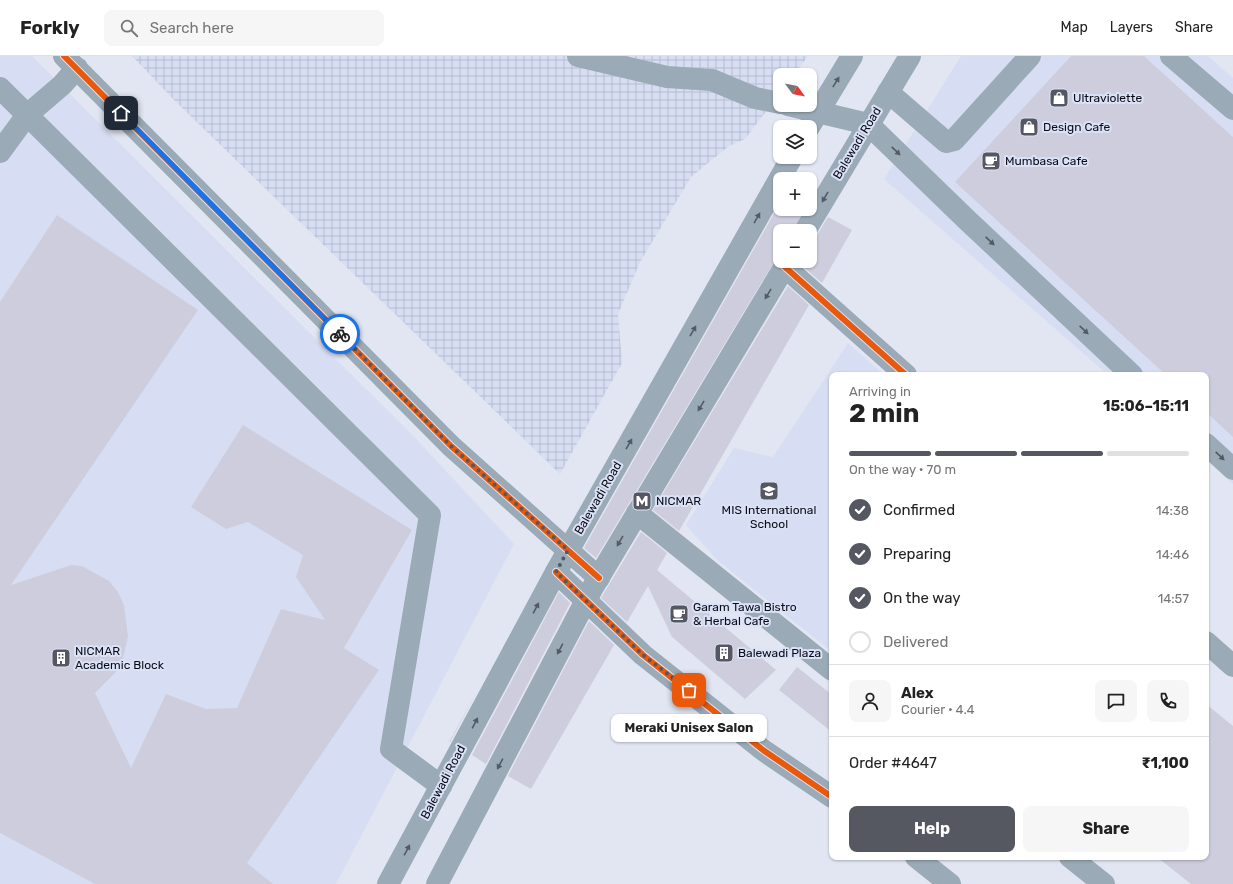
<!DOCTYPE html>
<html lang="en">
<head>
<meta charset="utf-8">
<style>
	body { margin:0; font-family:Rubik,sans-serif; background:#f6f6f6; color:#222; height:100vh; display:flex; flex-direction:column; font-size:15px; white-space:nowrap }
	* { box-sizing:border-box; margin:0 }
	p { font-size:13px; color:#767676 }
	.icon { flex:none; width:22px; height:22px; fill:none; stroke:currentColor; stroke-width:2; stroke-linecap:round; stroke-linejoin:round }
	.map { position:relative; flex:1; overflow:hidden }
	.details { position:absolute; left:829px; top:316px; width:380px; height:488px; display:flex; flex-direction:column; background:#fff; border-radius:8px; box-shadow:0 1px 3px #0004 }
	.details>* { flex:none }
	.needle { width:26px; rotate:123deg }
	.fabs { position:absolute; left:773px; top:12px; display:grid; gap:8px }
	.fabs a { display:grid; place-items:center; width:44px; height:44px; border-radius:8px; background:#fff; box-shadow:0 1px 3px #0004; font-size:20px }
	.pin { position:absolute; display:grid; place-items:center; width:34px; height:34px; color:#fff; margin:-17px; border-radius:8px; box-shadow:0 2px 6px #0006 }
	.courier { position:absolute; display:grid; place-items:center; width:40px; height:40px; margin:-20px; border:3px solid #1a73e8; border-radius:50%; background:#fff; color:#222; box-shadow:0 1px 5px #0007 }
	.bubble { position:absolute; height:28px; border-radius:8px; background:#fff; box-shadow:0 1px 3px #0004; font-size:13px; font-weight:700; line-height:28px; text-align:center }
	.head em { font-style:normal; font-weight:700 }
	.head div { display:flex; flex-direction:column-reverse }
	.head { display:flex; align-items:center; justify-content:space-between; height:68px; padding:0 20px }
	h1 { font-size:26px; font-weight:700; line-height:30px }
	.bar { display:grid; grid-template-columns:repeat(4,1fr); gap:6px 4px; align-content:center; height:48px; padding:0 20px }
	.bar i { height:5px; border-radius:3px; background:#e0e0e0 }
	.bar .active { background:#555861 }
	.bar p { grid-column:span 4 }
	.line { display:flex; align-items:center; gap:10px; padding:0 20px; border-top:1px solid #e0e0e0 }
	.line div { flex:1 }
	.round { display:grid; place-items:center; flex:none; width:42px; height:42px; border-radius:8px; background:#f6f6f6 }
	ol { padding:0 20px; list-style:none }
	li { display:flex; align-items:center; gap:12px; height:44px }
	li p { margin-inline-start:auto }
	li .icon { padding:4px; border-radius:50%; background:#555861; color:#fff; stroke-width:4 }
	li:last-child { color:#767676 }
	li i { width:22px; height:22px; border:2px solid #e0e0e0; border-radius:50% }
	.cta { display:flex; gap:8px; margin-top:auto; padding:8px 20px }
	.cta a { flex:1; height:46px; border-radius:8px; background:#555861; color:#fff; font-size:16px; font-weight:700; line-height:46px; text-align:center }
	.cta a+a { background:#f6f6f6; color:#222 }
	header { display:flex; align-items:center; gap:24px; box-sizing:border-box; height:56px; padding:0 20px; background:#fff; border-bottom:1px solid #e0e0e0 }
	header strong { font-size:19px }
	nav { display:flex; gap:22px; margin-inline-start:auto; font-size:14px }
	.search { width:280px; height:36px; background:#f6f6f6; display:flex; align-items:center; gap:10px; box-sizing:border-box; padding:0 14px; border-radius:8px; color:#767676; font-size:15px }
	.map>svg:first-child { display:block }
	.built { fill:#d7def3 }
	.industrial { fill:url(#industrial-grid) }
	.building { fill:#cecddd }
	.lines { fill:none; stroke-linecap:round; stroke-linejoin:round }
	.minor { stroke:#9aaab6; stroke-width:22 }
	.major { stroke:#9aaab7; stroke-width:22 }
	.cycleway-casing { stroke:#dbe2f8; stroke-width:8 }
	.cycleway { stroke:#e8590c; stroke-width:6 }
	.oneway { fill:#525b65 }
	.oneway2 { fill:#525b64 }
	.done { stroke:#555861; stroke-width:4; stroke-dasharray:0 7.2 }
	.route { stroke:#1a73e8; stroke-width:5 }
	.labels { text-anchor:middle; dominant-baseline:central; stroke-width:4; stroke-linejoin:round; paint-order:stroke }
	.poi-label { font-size:12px; fill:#0a0c13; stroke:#dbe2f8; text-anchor:start }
	.street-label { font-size:12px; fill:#0a0c13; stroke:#dbe2f8 }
</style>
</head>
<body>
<header>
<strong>Forkly</strong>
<div class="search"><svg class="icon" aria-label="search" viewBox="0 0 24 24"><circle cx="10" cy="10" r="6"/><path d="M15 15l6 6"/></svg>Search here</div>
<nav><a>Map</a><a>Layers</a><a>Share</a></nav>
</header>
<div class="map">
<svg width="1233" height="828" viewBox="0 0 1233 828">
	<defs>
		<pattern id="industrial-grid" width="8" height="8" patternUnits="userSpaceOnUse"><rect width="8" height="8" fill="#d7def3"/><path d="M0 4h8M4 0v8" fill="none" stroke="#b7bdcf"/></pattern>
	</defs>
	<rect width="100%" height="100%" fill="#e1e6f2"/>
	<!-- built -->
	<g class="built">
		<polygon points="0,0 32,0 417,384 514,488 336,828 0,828"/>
		<polygon points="961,0 1208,0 1233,22 1233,428 1206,404 1206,319 1108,319 884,123"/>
		<polygon points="848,287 884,319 832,319 832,596 717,504 686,469 734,392 773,401"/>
	</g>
	<!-- industrial -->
	<polygon class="industrial" points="132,0 808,0 794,19 780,19 780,37 745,83 729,90 691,121 640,206 618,258 622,307 560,418 175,45"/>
	<!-- building -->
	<g class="building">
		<polygon points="1071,0 1144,0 1233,81 1233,381 1206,356 1206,319 1166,319 955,126"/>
		<polygon points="780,147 780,153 804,153 793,175 780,175 780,196 596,502 584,492"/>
		<polygon points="57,159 198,254 11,529 71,509 82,510 109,525 118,536 124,549 128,580 122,607 115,617 95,637 131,712 166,638 206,653 237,652 281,553 325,564 296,521 303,499 248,466 226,473 191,451 243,369 412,474 344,592 379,614 247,807 273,828 95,828 0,777 0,246"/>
		<polygon points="828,161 852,174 822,227 800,208 800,205 810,205 810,186 816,181"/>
		<polygon points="788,230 809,249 679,475 653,454"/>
		<polygon points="641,476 667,497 657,514 776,614 745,643 672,581 648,530 627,566 601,542"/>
		<polygon points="559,536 570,547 486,708 472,699"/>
		<polygon points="589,565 614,589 531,733 508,720"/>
		<polygon points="797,611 832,639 832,676 779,634"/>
		<polygon points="477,636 450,686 449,686"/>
		<polygon points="1206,648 1233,670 1233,828 1191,828 1157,801 1206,801"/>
	</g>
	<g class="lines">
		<!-- minor -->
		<g class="minor">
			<polyline points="64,0 451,390 599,522"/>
			<polyline points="578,0 667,21 712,24 755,42 780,47"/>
			<polyline points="1171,0 1233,53"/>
			<polyline points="0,32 430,459 391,693 441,730"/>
			<polyline points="888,36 946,86 954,84 1030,0"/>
			<polyline points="788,49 868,68 967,164 1132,319"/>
			<polyline points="0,96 27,59 62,29 77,12"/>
			<polyline points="785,211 906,319"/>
			<polyline points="1206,388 1233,413"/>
			<polyline points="637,457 832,614"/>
			<polyline points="556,516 643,599 763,694 832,741"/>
			<polyline points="1206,586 1233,610"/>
			<polyline points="916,801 950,828"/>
			<polyline points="1070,801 1104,828"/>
		</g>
		<!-- major -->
		<g class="major">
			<polyline points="809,71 852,0"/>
			<polyline points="805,175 910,0"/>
			<polyline points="388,828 556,516 792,101"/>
			<polyline points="437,828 593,531 788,205"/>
		</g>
		<defs>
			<g id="cycleway">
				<polyline points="64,0 451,390 599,522"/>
				<polyline points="785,211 906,319"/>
				<polyline points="556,516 643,599 763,694 832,741"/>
			</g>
		</defs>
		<!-- cycleway casing -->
		<use href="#cycleway" class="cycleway-casing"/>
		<!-- cycleway -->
		<use href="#cycleway" class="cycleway"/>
	</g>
	<!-- one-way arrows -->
	<defs><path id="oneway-solid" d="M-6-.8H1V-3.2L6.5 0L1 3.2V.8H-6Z"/></defs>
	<g class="oneway">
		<use href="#oneway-solid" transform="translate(836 26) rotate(-58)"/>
		<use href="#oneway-solid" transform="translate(825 141) rotate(120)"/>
		<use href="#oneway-solid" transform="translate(757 162) rotate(-60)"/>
		<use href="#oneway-solid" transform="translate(768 238) rotate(121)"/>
		<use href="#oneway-solid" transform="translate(693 275) rotate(-60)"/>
		<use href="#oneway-solid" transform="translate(701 350) rotate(121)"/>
		<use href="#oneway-solid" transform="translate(629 388) rotate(-60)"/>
		<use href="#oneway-solid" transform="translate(620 485) rotate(120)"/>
		<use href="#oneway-solid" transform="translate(536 552) rotate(-62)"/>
		<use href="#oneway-solid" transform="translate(560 593) rotate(118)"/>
		<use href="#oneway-solid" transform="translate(475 667) rotate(-62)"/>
		<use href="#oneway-solid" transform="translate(500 708) rotate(118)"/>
		<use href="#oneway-solid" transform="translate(407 794) rotate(-62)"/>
	</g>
	<g class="oneway2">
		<use href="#oneway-solid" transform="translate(896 95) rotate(44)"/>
		<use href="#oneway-solid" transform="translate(990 185) rotate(43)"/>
		<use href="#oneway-solid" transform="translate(1084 274) rotate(43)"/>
		<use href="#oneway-solid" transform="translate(1220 400) rotate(43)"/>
	</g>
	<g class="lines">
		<!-- done -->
		<polyline class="done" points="340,278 451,390 568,494 556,516 643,599 689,634"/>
		<!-- route -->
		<polyline class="route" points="121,57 340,278"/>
	</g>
	<!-- icons -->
	<defs>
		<symbol id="shop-square" viewBox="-11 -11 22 22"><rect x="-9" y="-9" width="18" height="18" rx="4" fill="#555861" stroke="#dbe2f8"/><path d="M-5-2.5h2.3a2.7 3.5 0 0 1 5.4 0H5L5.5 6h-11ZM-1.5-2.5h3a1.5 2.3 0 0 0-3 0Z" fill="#fff"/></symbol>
		<symbol id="cafe-square" viewBox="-11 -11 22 22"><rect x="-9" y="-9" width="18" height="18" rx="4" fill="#555861" stroke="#dbe2f8"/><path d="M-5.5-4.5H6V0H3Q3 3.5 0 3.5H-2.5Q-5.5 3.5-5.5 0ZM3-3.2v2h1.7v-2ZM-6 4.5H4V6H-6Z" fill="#fff"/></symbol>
		<symbol id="university-square" viewBox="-11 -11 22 22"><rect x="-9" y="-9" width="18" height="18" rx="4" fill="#555861" stroke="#dbe2f8"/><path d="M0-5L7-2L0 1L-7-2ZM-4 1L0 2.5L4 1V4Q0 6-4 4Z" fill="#fff"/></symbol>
		<symbol id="metro-square" viewBox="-11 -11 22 22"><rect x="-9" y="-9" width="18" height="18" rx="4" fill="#555861" stroke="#dbe2f8"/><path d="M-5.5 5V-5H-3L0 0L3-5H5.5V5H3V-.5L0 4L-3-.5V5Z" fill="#fff"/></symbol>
		<symbol id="building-square" viewBox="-11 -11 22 22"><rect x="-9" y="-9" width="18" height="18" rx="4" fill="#555861" stroke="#dbe2f8"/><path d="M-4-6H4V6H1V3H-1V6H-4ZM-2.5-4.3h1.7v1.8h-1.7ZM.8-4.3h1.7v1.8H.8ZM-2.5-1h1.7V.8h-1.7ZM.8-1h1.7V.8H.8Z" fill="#fff"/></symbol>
	</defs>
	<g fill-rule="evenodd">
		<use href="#shop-square" x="1048" y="31" width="22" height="22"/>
		<use href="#shop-square" x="1018" y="60" width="22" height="22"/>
		<use href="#cafe-square" x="980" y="94" width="22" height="22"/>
		<use href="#university-square" x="758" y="424" width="22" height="22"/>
		<use href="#metro-square" x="631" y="434" width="22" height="22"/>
		<use href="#cafe-square" x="668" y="547" width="22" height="22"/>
		<use href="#building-square" x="713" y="586" width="22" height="22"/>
		<use href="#building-square" x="50" y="591" width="22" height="22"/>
	</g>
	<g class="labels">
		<!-- poi labels -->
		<g class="poi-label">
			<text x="1073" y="42">Ultraviolette</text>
			<text x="1043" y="71">Design Cafe</text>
			<text x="1005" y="105">Mumbasa Cafe</text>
			<text x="656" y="445">NICMAR</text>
			<text x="769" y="454" text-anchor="middle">MIS International<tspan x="769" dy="14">School</tspan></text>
			<text x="693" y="551">Garam Tawa Bistro<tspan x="693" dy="14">&amp; Herbal Cafe</tspan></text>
			<text x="75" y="595">NICMAR<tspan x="75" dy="14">Academic Block</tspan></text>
			<text x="738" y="597">Balewadi Plaza</text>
		</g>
		<!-- street labels -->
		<g class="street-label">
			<text transform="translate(857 87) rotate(-59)">Balewadi Road</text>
			<text transform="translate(598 442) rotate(-60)">Balewadi Road</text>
			<text transform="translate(443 726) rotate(-62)">Balewadi Road</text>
		</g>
	</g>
</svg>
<div class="fabs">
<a><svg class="needle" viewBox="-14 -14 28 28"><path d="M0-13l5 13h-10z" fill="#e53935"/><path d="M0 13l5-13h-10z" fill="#767676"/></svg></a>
<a><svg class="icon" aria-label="layers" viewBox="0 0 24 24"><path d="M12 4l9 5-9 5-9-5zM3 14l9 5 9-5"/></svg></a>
<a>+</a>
<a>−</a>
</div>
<div class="pin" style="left:689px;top:634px;background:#ea580c"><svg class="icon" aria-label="bag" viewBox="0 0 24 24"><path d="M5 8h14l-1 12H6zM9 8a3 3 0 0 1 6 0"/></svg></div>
<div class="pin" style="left:121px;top:57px;background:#1f2937"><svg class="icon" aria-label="home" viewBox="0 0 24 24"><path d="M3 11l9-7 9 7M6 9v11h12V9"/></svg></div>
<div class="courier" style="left:340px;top:278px"><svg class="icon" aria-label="bike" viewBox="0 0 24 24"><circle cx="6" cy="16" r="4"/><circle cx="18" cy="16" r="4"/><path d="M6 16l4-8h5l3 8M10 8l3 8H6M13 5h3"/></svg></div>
<div class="bubble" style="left:611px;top:658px;width:156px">Meraki Unisex Salon</div>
<section class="details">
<div class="head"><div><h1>2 min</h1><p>Arriving in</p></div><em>15:06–15:11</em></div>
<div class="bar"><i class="active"></i><i class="active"></i><i class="active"></i><i></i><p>On the way · 70 m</p></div>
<ol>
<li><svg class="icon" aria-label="check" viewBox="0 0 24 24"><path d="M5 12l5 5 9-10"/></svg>Confirmed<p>14:38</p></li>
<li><svg class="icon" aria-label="check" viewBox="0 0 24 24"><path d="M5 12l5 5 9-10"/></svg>Preparing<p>14:46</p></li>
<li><svg class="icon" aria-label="check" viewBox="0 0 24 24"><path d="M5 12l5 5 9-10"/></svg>On the way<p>14:57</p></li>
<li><i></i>Delivered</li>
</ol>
<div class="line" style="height:72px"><a class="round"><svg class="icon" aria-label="person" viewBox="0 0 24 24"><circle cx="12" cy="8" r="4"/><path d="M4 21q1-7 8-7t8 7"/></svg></a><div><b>Alex</b><p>Courier · 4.4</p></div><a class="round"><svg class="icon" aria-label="chat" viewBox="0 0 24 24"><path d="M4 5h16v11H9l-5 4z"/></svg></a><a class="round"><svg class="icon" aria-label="phone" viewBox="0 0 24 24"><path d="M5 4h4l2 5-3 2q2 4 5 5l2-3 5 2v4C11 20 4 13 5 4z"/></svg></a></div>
<div class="line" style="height:52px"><div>Order #4647</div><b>₹1,100</b></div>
<div class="cta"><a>Help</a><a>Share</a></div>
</section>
</div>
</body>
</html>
